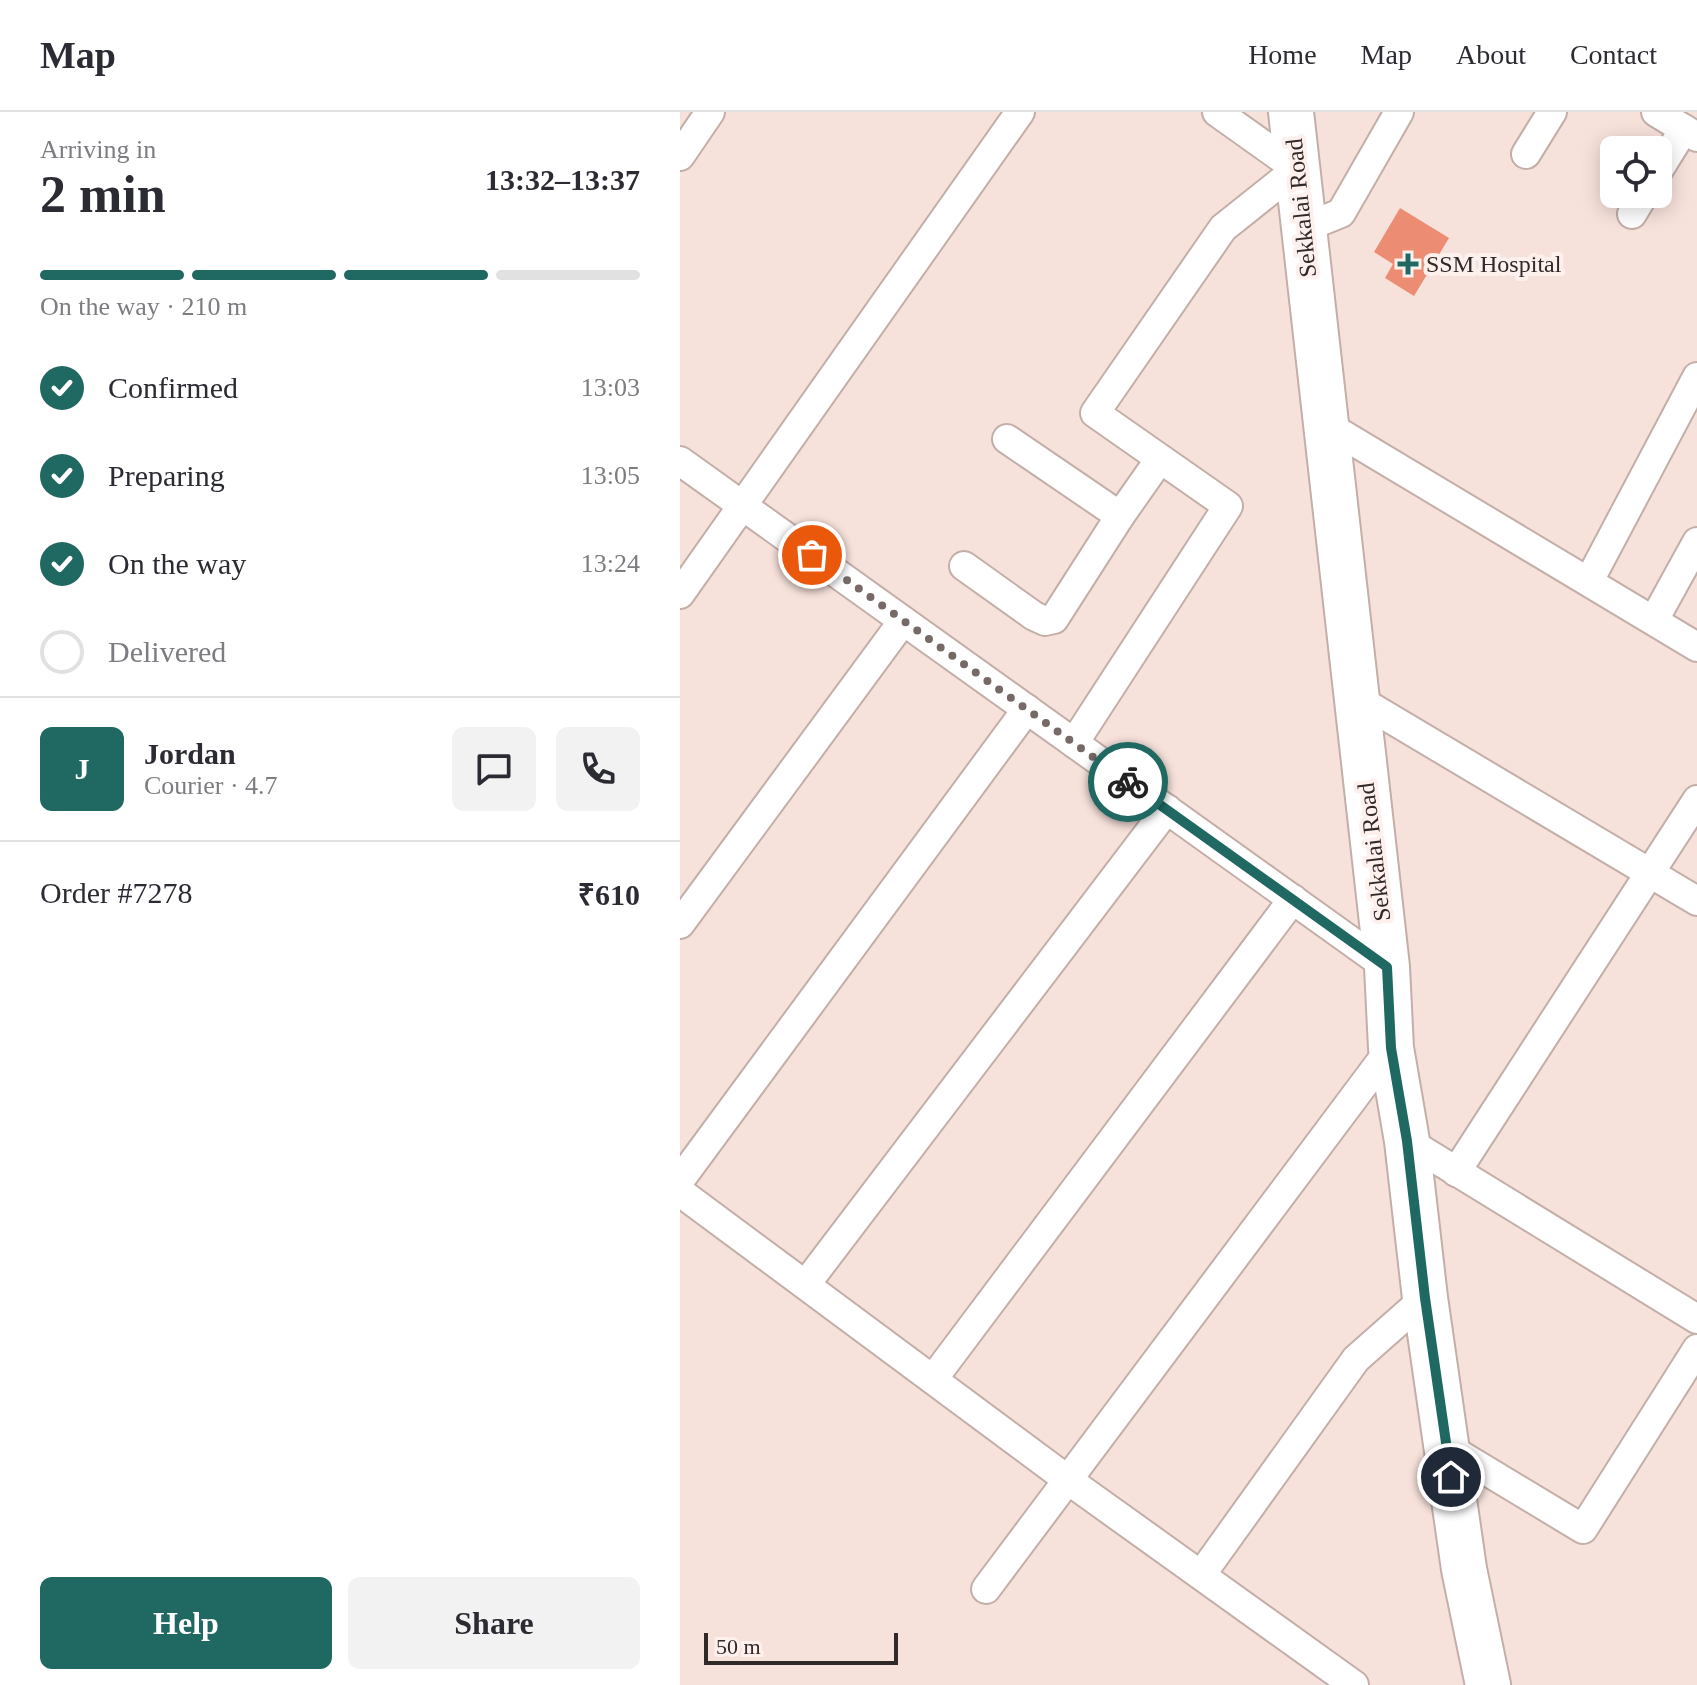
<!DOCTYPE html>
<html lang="en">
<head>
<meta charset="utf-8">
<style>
	body { margin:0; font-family:"Times New Roman",serif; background:#f2f2f3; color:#2b2b33; height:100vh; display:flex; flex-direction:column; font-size:30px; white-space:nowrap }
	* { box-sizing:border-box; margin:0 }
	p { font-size:26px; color:#7c7c81 }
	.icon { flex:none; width:44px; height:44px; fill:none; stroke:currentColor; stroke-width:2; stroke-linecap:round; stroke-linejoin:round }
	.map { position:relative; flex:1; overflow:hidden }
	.side { display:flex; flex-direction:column; background:#fff; width:680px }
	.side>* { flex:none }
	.tools { position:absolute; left:920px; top:24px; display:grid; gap:16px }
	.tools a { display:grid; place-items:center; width:72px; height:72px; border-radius:12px; background:#fff; box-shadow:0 4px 20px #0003; font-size:40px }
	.scale { position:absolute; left:24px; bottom:20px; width:194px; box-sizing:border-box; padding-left:8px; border:4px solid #312927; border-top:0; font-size:22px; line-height:28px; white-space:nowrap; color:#312927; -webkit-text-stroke:6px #fef1ed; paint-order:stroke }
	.pin { position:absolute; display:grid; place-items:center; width:68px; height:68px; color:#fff; margin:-34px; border:4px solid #fff; border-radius:50%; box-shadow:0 2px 8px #0007 }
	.courier { position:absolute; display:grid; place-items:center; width:80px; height:80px; margin:-40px; border:6px solid #1f6962; border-radius:50%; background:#fff; color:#222; box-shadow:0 2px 10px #0007 }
	.head em { font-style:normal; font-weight:700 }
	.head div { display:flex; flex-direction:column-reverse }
	.head { display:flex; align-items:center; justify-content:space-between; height:136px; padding:0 40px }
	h1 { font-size:52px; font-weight:700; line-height:60px }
	.bar { display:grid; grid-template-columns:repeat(4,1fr); gap:12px 8px; align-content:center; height:96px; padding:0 40px }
	.bar i { height:10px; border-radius:6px; background:#e1e1e2 }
	.bar .selected { background:#1f6962 }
	.bar p { grid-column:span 4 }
	.line { display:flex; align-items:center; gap:20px; padding:0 40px; border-top:2px solid #e1e1e2 }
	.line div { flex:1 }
	.round { display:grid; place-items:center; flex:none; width:84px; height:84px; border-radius:12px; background:#f2f2f3 }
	ol { padding:0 40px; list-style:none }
	li { display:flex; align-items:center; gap:24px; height:88px }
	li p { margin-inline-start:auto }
	li .icon { padding:8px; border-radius:50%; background:#1f6962; color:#fff; stroke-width:4 }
	li:last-child { color:#7c7c81 }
	li i { width:44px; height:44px; border:4px solid #e1e1e2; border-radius:50% }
	.action { display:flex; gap:16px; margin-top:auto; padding:16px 40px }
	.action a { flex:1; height:92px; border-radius:12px; background:#1f6962; color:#fff; font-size:32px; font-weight:700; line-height:92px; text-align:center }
	.action a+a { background:#f2f2f3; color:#2b2b33 }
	header { display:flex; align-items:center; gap:48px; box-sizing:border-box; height:112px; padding:0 40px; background:#fff; border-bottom:2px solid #e1e1e2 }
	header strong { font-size:38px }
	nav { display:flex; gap:44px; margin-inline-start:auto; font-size:28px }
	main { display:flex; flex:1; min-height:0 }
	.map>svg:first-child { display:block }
	.building { fill:#ec8c73 }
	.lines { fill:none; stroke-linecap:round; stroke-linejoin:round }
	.minor-casing { stroke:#c3aea8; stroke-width:32 }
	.primary-casing { stroke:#c3aea8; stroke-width:48 }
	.minor { stroke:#fff; stroke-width:28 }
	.primary { stroke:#fff; stroke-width:44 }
	.done { stroke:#766966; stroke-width:8; stroke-dasharray:0 14.4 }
	.route { stroke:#1f6962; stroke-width:10 }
	.poi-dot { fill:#1f6962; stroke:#fef1ed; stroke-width:3 }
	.labels { text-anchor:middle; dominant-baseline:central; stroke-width:8; stroke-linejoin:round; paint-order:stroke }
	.street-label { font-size:24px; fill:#312927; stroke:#fef1ed }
	.poi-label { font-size:24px; fill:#312927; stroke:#fef1ed; text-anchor:start }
</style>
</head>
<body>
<header>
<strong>Map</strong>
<nav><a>Home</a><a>Map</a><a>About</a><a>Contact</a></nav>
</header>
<main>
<section class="side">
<div class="head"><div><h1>2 min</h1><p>Arriving in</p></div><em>13:32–13:37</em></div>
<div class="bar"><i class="selected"></i><i class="selected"></i><i class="selected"></i><i></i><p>On the way · 210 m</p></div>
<ol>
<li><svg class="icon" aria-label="check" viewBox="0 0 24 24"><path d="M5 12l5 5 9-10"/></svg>Confirmed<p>13:03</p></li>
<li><svg class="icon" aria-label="check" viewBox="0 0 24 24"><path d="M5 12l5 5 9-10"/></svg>Preparing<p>13:05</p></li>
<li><svg class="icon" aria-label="check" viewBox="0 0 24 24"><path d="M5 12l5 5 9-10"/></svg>On the way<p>13:24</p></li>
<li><i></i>Delivered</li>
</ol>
<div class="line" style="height:144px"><b class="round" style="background:#1f6962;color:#fff">J</b><div><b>Jordan</b><p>Courier · 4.7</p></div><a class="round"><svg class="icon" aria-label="chat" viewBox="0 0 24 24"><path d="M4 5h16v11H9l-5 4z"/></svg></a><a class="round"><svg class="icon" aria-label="phone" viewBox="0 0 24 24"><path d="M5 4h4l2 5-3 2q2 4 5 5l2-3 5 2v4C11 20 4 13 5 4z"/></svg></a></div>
<div class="line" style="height:104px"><div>Order #7278</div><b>₹610</b></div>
<div class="action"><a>Help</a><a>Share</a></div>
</section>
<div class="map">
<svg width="1017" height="1573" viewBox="0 0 1017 1573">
	<rect width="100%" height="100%" fill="#f7e1db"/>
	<!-- building -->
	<polygon class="building" points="720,96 769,126 734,184 705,166 713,152 694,140"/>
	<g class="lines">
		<defs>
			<g id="minor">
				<polyline points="976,0 1017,25"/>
				<polyline points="846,42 872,0"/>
				<polyline points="0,44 30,0"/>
				<polyline points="978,59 1004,17"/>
				<polyline points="952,102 964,82"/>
				<polyline points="624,116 661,101 719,0"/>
				<polyline points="645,312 1017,535"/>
				<polyline points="327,327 440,404 480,347"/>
				<polyline points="0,349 707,855"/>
				<polyline points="284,454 354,504 365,509 374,507 440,404"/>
				<polyline points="909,469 1017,265"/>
				<polyline points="0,482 340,0"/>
				<polyline points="974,508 1017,430"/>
				<polyline points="676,586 1017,789"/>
				<polyline points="394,631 548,394 415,301 543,116 617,57 537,0"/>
				<polyline points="0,812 223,509"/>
				<polyline points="727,1029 1017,1207"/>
				<polyline points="776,1060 1017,688"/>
				<polyline points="0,1068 347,597"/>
				<polyline points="0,1080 388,1368 674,1573"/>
				<polyline points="126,1172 487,697"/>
				<polyline points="253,1267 613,787"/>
				<polyline points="767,1335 903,1417 1017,1237"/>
				<polyline points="521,1463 676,1247 745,1186"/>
				<polyline points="306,1477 711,936"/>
			</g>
			<polyline id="primary" points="611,0 707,855 711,936 727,1029 745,1186 784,1457 808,1573"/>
		</defs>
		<!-- minor casing -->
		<use href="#minor" class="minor-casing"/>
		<!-- primary casing -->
		<use href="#primary" class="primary-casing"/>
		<!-- minor -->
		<use href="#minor" class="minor"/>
		<!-- primary -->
		<use href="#primary" class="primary"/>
	</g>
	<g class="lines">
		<!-- done -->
		<polyline class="done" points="132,443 448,670"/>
		<!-- route -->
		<polyline class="route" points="448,670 707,855 711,936 727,1029 745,1186 771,1365"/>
	</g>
	<!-- markers -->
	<path class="poi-dot" d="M724 140h8v8h8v8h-8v8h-8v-8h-8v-8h8z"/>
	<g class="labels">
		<!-- street labels -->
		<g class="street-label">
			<text transform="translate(621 96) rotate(-96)">Sekkalai Road</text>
			<text transform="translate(694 740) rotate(-97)">Sekkalai Road</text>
		</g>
		<!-- poi labels -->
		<g class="poi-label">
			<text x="746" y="152">SSM Hospital</text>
		</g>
	</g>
</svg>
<div class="tools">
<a><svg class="icon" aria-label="locate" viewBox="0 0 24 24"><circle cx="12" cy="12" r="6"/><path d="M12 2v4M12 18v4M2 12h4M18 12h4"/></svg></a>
</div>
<div class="scale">50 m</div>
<div class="pin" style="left:132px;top:443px;background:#ea580c"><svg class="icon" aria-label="bag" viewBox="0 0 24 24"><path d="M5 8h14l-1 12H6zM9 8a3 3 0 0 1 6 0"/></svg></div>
<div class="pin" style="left:771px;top:1365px;background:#1f2937"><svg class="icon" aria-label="home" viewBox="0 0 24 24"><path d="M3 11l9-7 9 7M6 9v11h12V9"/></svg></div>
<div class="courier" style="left:448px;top:670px"><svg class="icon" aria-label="bike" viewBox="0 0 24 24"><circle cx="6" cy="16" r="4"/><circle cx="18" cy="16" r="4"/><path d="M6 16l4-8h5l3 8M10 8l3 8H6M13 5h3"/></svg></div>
</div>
</main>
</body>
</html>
